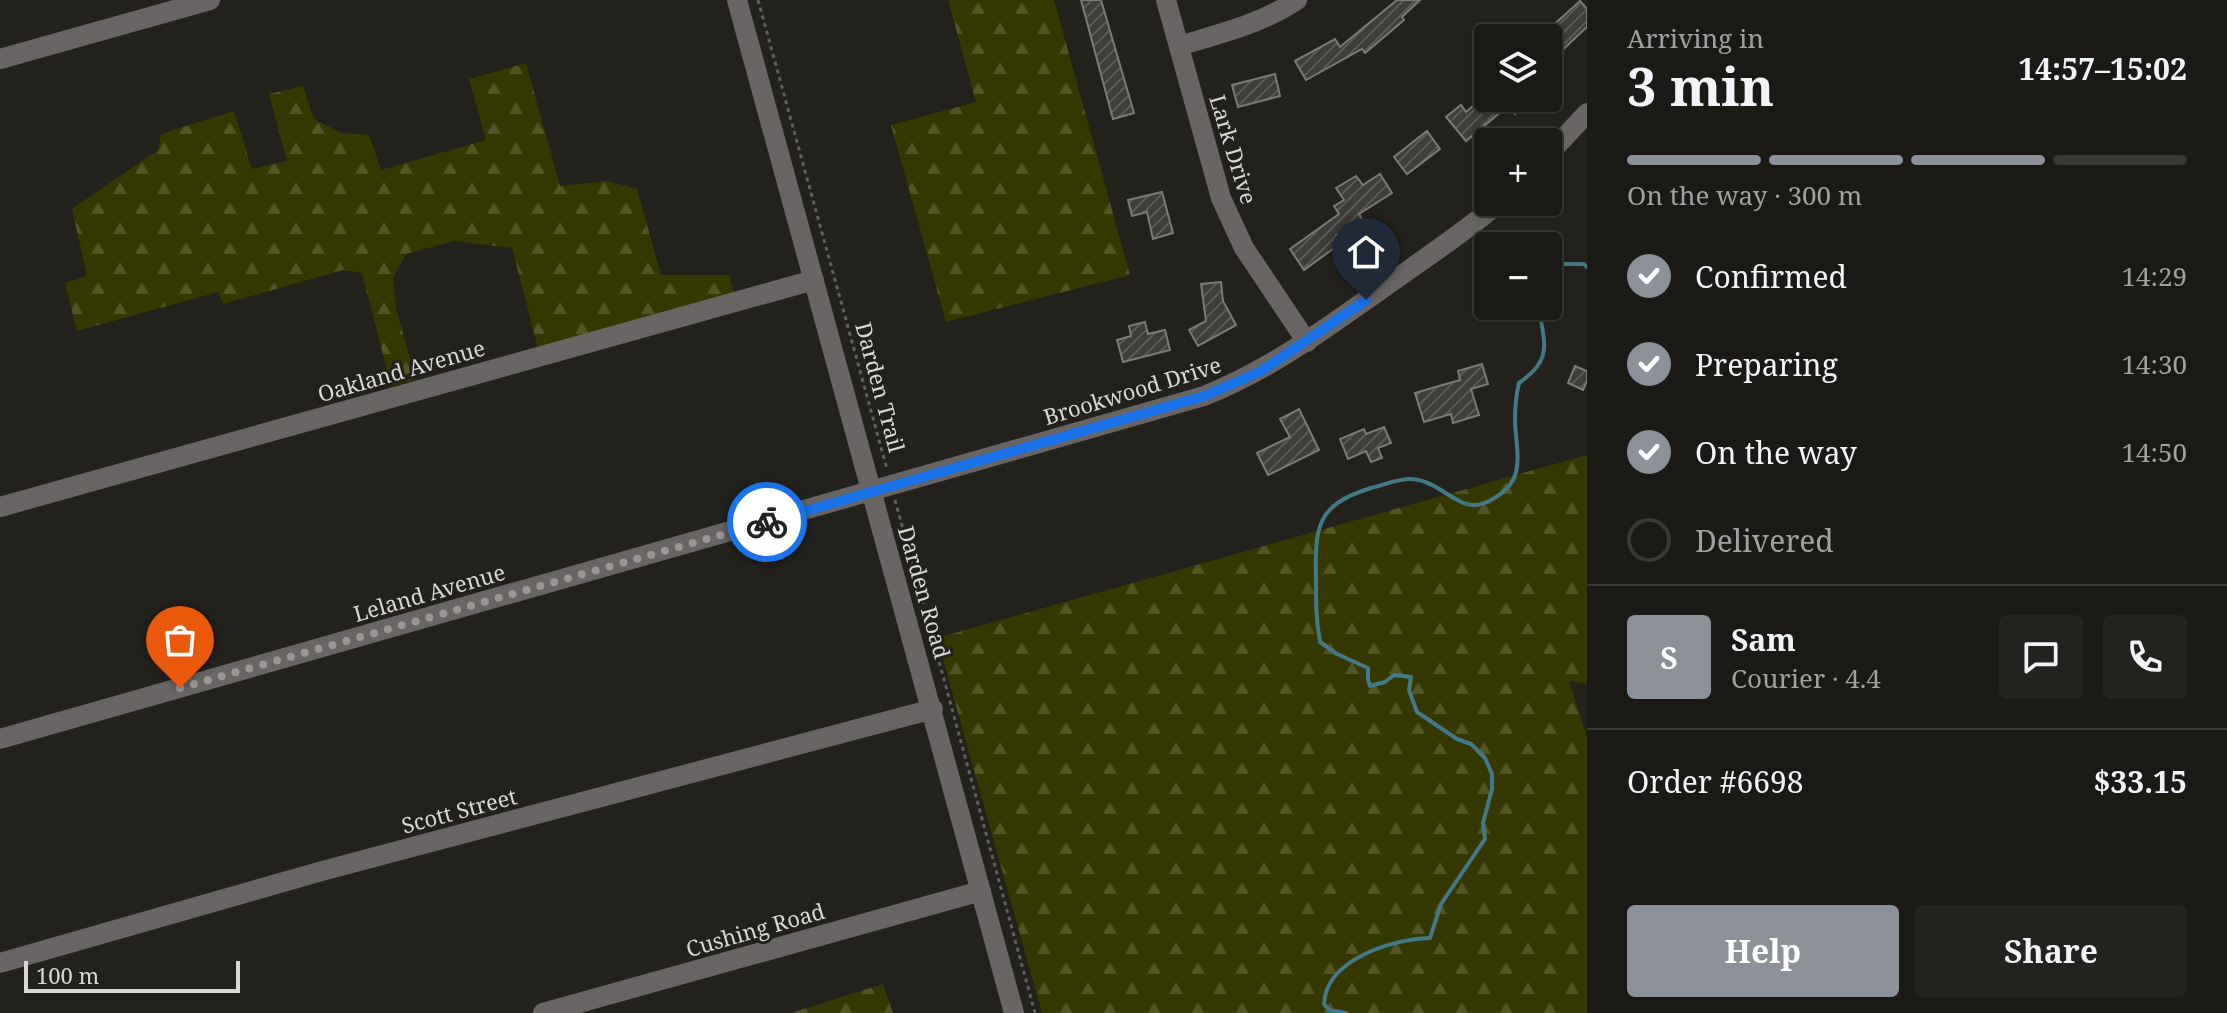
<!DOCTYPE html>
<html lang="en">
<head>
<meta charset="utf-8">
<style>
	body { margin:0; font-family:"Noto Serif",serif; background:#23221e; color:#f1f3f6; height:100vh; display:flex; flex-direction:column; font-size:30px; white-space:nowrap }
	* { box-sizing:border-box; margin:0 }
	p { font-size:26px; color:#9fa0a0 }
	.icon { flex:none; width:44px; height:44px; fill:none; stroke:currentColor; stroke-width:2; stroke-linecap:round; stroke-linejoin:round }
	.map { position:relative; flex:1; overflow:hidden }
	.side { display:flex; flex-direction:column; background:#1a1915; width:640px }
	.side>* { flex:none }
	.fabs { position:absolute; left:1474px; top:24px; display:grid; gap:16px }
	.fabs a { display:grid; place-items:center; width:88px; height:88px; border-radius:8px; background:#1a1915; box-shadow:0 2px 6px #0004,0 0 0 2px #383834; font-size:40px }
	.scale { position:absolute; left:24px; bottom:20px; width:216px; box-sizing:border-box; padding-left:8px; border:4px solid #d8d7d4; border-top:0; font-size:22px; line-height:28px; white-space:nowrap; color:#d8d7d4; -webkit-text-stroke:6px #22211c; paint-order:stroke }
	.pin { position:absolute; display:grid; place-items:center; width:68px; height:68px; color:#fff; margin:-82px -34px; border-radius:50% 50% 50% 0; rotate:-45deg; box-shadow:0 0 8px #0007 }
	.pin .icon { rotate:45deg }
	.courier { position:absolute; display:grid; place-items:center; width:80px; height:80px; margin:-40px; border:6px solid #1a73e8; border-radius:50%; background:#fff; color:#222; box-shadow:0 2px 10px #0007 }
	.overview em { font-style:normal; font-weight:700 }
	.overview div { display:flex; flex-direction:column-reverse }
	.overview { display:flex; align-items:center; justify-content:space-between; height:136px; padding:0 40px }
	h1 { font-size:52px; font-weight:700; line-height:60px }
	.bar { display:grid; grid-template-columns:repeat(4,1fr); gap:12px 8px; align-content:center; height:96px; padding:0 40px }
	.bar i { height:10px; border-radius:6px; background:#383834 }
	.bar .active { background:#8c9099 }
	.bar p { grid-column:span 4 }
	.line { display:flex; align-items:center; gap:20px; padding:0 40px; border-top:2px solid #383834 }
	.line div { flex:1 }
	.round { display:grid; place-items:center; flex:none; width:84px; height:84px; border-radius:8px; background:#23221e }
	ol { padding:0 40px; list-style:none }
	li { display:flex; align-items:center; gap:24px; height:88px }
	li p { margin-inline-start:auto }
	li .icon { padding:8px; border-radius:50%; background:#8c9099; color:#fff; stroke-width:4 }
	li:last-child { color:#9fa0a0 }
	li i { width:44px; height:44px; border:4px solid #383834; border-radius:50% }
	.cta { display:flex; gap:16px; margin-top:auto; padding:16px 40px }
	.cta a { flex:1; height:92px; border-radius:8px; background:#8c9099; color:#fff; font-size:32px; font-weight:700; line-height:92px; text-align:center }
	.cta a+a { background:#23221e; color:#f1f3f6 }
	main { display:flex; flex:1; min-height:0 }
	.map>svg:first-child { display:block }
	.forest { fill:url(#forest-firs) }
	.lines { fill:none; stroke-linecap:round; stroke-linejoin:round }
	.stream { stroke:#417986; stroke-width:4 }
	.building { fill:url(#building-hatch); stroke:#7c7a75; stroke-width:2 }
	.path { stroke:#605f5b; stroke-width:3; stroke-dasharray:4 4; stroke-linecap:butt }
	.minor { stroke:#686564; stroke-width:20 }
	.done { stroke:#989794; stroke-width:8; stroke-dasharray:0 14.4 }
	.route { stroke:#1a73e8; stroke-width:10 }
	.labels { text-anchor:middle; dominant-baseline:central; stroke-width:6; stroke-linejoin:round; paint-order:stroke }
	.street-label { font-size:22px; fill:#d8d7d4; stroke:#22211c }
</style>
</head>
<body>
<main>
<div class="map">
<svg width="1587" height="1013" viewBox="0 0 1587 1013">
	<defs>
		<pattern id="forest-firs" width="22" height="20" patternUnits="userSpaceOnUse" patternTransform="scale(2)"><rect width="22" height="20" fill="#353800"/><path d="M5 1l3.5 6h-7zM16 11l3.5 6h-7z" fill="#525424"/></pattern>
		<pattern id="building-hatch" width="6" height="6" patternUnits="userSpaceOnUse" patternTransform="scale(2)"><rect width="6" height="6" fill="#3e3d38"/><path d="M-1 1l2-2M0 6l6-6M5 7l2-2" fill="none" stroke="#595854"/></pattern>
	</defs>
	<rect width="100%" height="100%" fill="#22211c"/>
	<!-- forest -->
	<g class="forest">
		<polygon points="948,0 1054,0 1130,275 946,322 891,125 976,102"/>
		<polygon points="526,63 560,186 608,181 637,189 661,275 729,275 734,294 538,348 512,248 454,241 406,254 393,278 396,308 416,380 391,386 362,273 343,270 223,304 218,292 77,331 65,283 87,276 72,209 158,150 161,134 234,111 252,169 287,161 269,94 303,86 314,119 342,133 369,135 381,170 486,140 469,79"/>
		<polygon points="1587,455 1587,684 1569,681 1587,737 1587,1013 1042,1013 937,638"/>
		<polygon points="883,984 893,1013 791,1013"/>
	</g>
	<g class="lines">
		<!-- stream -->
		<g class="stream">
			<polyline points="1548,271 1561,264 1584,264 1587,267"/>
			<path d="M1346,1013L1329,1010L1324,1004C1326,959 1393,939 1430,938L1441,904L1485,839L1483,823L1492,789V774L1485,758L1471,744L1457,739L1417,712L1409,690L1411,677L1394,675L1385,682L1370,686L1368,680V668L1337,654L1320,642C1316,621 1316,602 1316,581C1315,528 1315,505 1371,488C1384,485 1399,478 1412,479C1435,480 1456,505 1473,505C1486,506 1507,492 1513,480C1522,464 1515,437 1515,420C1515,408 1516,395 1519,383C1555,358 1543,343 1539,306"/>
		</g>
	</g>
	<!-- building -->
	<g class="building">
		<polygon points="1081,0 1101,0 1134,113 1113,119"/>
		<polygon points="1397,0 1420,0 1402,17 1404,20 1365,53 1362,49 1306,80 1295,61 1335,39 1340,47"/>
		<polygon points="1580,1 1587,9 1587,27 1555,57 1548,49 1548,30"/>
		<polygon points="1275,74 1280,96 1238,107 1232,85"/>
		<polygon points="1482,98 1532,98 1515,114 1508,106 1466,141 1446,117 1461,105 1466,112"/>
		<polygon points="1427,131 1440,149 1407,174 1394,157"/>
		<polygon points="1380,174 1392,193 1359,214 1362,219 1336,235 1341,243 1304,270 1290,249 1339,214 1334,206 1344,200 1336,188 1356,176 1363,185"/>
		<polygon points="1162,192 1173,233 1153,239 1147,212 1132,216 1128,200"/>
		<polygon points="1221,282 1223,301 1236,325 1198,346 1189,330 1206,321 1201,284"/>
		<polygon points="1145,322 1148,334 1165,330 1170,350 1123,362 1117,340 1131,336 1129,326"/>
		<polygon points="1482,364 1488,384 1471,389 1479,415 1453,423 1451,414 1424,422 1415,393 1460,380 1458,371"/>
		<polygon points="1575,366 1587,371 1587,381 1583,390 1568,383"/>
		<polygon points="1299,409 1319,450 1268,475 1257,453 1290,437 1280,419"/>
		<polygon points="1384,427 1391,443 1378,448 1382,458 1371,462 1366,451 1348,459 1340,439 1364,429 1366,434"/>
	</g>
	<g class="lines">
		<!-- path -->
		<g class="path">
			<polyline points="758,0 887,469"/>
			<polyline points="895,500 1035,1013"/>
		</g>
		<!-- minor -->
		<g class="minor">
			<polyline points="737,0 1014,1013"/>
			<polyline points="1166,0 1221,198 1244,248 1307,342"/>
			<path d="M1179,46C1219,34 1261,24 1297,0"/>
			<polyline points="0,59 210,0"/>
			<polyline points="1548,155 1587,113"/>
			<polyline points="0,507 814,280"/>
			<path d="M0,739L1204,396C1267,371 1321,332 1376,293C1418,263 1461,235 1500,202"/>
			<polyline points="0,963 322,871 933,709"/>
			<polyline points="543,1013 981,891"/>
		</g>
	</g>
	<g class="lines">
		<!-- done -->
		<polyline class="done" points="180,688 767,522"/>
		<!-- route -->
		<polyline class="route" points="767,522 1204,396 1261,371 1366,300"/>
	</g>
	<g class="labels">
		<!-- street labels -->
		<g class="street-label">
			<text transform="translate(1234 149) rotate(73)">Lark Drive</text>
			<text transform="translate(401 370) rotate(-16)">Oakland Avenue</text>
			<text transform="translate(881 387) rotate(75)">Darden Trail</text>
			<text transform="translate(1132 390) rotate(-17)">Brookwood Drive</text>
			<text transform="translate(429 592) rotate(-16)">Leland Avenue</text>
			<text transform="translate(925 592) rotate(74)">Darden Road</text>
			<text transform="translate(459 810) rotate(-15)">Scott Street</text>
			<text transform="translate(755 929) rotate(-16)">Cushing Road</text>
		</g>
	</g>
</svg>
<div class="fabs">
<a><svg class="icon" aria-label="layers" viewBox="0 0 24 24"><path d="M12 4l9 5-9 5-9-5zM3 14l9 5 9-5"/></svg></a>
<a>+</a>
<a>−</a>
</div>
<div class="scale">100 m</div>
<div class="pin" style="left:180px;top:688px;background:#ea580c"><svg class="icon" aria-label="bag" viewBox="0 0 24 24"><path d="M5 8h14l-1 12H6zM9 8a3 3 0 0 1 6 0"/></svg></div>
<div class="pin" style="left:1366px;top:300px;background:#1f2937"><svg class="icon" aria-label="home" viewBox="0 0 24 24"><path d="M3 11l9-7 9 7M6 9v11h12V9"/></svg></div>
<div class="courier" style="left:767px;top:522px"><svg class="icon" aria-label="bike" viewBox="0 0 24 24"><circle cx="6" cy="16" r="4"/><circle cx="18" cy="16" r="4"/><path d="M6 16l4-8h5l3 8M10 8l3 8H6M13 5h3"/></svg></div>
</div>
<section class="side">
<div class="overview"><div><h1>3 min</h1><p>Arriving in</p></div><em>14:57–15:02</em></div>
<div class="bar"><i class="active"></i><i class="active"></i><i class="active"></i><i></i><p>On the way · 300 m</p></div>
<ol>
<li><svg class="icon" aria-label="check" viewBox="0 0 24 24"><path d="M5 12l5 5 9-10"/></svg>Confirmed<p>14:29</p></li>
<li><svg class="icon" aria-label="check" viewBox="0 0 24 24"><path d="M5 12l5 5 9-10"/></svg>Preparing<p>14:30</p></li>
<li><svg class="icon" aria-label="check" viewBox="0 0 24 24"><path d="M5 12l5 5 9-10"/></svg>On the way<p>14:50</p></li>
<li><i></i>Delivered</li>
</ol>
<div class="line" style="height:144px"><b class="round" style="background:#8c9099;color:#fff">S</b><div><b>Sam</b><p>Courier · 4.4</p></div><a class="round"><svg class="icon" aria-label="chat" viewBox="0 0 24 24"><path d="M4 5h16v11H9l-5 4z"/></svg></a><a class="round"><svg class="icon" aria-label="phone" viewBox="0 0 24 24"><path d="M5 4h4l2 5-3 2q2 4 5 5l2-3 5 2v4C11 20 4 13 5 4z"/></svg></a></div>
<div class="line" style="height:104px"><div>Order #6698</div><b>$33.15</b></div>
<div class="cta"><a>Help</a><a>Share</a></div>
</section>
</main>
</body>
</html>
